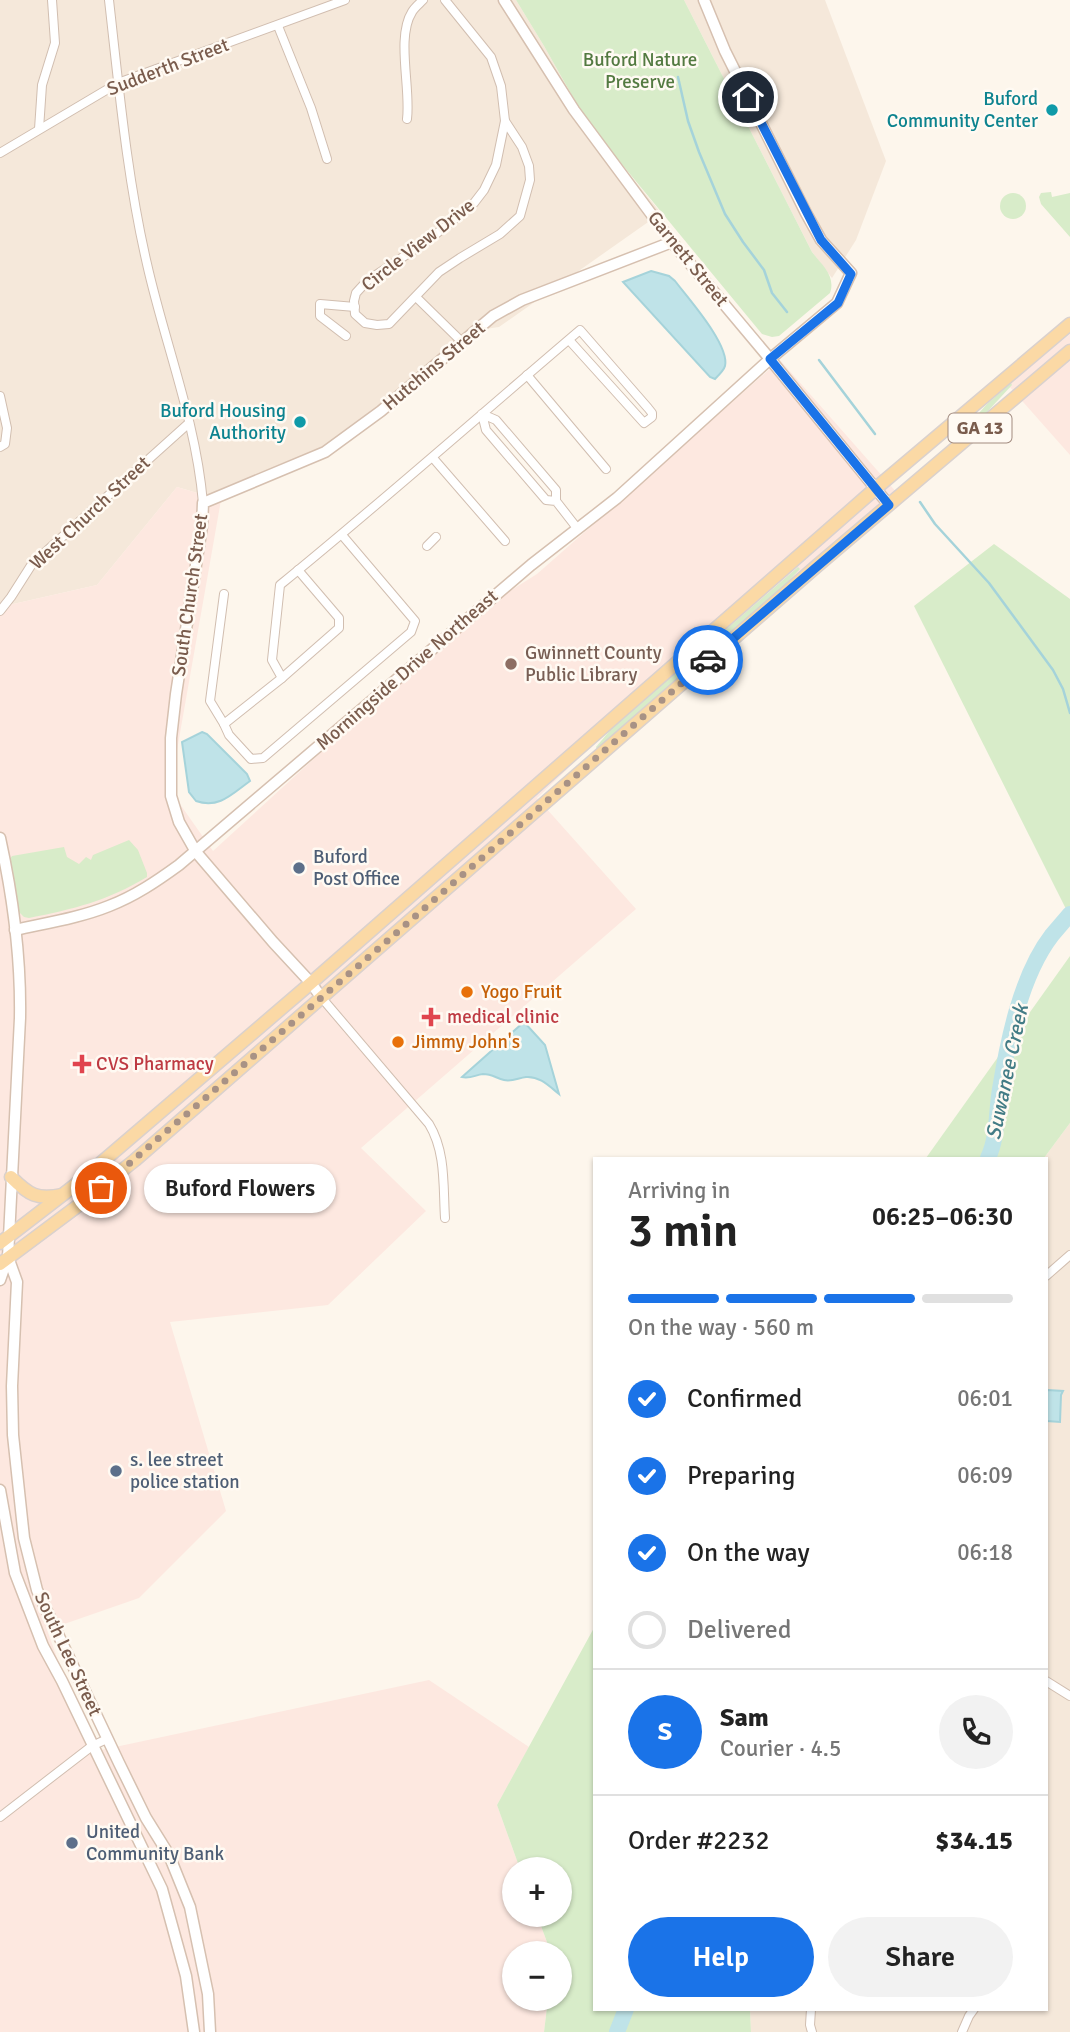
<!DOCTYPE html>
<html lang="en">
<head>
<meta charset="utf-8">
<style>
	body { margin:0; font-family:Signika,sans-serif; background:#f2f2f2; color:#222; height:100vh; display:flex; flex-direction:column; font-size:26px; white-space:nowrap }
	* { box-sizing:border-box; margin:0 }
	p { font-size:23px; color:#767676 }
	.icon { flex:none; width:38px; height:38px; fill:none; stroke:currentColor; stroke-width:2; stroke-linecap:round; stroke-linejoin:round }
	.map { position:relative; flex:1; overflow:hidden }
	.side { position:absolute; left:593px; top:1157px; width:455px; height:854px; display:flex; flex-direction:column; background:#fff; border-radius:0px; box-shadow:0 2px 5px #0004 }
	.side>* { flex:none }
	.buttons { position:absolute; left:502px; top:1857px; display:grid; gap:14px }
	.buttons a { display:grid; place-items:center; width:70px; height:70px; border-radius:50%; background:#fff; box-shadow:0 2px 5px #0004; font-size:35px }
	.pin { position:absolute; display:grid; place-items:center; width:60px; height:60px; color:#fff; margin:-30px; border:4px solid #fff; border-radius:50%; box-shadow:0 2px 7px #0007 }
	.courier { position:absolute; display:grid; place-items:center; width:70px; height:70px; margin:-35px; border:5px solid #1a73e8; border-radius:50%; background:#fff; color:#222; box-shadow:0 2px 9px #0007 }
	.bubble { position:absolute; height:49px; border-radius:24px; background:#fff; box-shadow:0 2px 5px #0004; font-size:23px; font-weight:600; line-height:49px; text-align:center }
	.overview em { font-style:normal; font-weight:600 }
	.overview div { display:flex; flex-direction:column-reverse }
	.overview { display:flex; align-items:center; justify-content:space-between; height:119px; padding:0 35px }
	h1 { font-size:46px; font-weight:600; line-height:52px }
	.bar { display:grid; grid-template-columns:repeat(4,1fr); gap:10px 7px; align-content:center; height:84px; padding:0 35px }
	.bar i { height:9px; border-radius:5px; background:#e0e0e0 }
	.bar .current { background:#1a73e8 }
	.bar p { grid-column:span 4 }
	.line { display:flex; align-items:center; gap:18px; padding:0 35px; border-top:2px solid #e0e0e0 }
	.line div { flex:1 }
	.round { display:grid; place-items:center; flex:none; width:74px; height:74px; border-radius:37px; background:#f2f2f2 }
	ol { padding:0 35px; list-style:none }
	li { display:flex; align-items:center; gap:21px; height:77px }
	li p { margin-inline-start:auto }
	li .icon { padding:7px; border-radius:50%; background:#1a73e8; color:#fff; stroke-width:4 }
	li:last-child { color:#767676 }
	li i { width:38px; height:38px; border:4px solid #e0e0e0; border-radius:50% }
	.action { display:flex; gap:14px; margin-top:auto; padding:14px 35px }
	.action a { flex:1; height:80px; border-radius:42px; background:#1a73e8; color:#fff; font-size:28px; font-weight:600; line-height:80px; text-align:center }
	.action a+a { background:#f2f2f2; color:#222 }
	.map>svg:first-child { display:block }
	.residential { fill:#f5e8da }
	.commercial { fill:#fde8e0 }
	.green { fill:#d8ecc9 }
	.water { fill:#bfe3e8; stroke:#a5d3da; stroke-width:2 }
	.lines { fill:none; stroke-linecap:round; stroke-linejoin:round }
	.stream { stroke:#a5d3da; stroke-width:2.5 }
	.river { stroke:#bfe3e8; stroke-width:16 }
	.street-casing { stroke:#d1beb0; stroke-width:10 }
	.secondary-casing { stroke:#d6c0b0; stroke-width:13 }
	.primary-casing { stroke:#dad1cd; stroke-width:15 }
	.street { stroke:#fff; stroke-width:8 }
	.secondary { stroke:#fff; stroke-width:10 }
	.primary { stroke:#fbd9a5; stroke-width:12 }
	.done { stroke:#a89285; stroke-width:7; stroke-dasharray:0 12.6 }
	.route { stroke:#1a73e8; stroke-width:9 }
	.culture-dot { fill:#0f9aa8; stroke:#fffaf3; stroke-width:2.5 }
	.education-dot { fill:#8d6e63; stroke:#fffaf3; stroke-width:2.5 }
	.service-dot { fill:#5c6f8a; stroke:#fffaf3; stroke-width:2.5 }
	.food-dot { fill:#e8710a; stroke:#fffaf3; stroke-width:2.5 }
	.health-dot { fill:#e0444e; stroke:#fffaf3; stroke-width:2.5 }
	.labels { text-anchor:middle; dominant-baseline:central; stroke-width:5; stroke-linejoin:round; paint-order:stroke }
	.shield { fill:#fffaf3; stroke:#a28b7f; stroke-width:2 }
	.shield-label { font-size:18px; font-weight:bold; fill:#7a5c4d }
	.park-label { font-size:19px; fill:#537a41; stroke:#fffaf3 }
	.street-label { font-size:19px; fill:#7a5c4d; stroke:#fffaf3 }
	.culture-label { font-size:19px; fill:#0d838f; stroke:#fffaf3; text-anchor:end }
	.education-label { font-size:19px; fill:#785e54; stroke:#fffaf3; text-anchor:start }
	.service-label { font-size:19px; fill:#4e5e75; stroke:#fffaf3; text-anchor:start }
	.food-label { font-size:19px; fill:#c56008; stroke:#fffaf3; text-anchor:start }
	.health-label { font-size:19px; fill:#be3a42; stroke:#fffaf3; text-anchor:start }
	.water-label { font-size:21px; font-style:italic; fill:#437c86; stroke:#fffaf3 }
</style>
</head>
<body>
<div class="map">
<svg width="1070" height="2032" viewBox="0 0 1070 2032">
	<rect width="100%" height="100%" fill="#fdf6ec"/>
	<!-- residential -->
	<g class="residential">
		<polygon points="0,0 516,0 544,46 587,122 661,213 499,327 478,330 346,438 221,500 177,487 97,585 0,607"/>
		<polygon points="684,0 825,0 886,161 856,240 832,278 812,252"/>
		<polygon points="1070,1123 1070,2032 751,2032 750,2009 1046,2009 1046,1158 1044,1158"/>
	</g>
	<!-- commercial -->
	<g class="commercial">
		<polygon points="1070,334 1070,455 1008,385"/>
		<polygon points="780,360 898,494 603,735 537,798 636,909 361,1148 426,1211 328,1305 170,1322 226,1511 139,1598 47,1630 77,1712 101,1750 429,1680 529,1747 497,1805 520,1869 514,1869 514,1914 537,1915 551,1953 514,1953 514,1998 548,1999 544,2032 0,2032 0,607 97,585 177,487 221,500 170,790 213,851 470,616 537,574"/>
	</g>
	<!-- green -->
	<g class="green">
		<path d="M516,0H684L812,252C822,265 836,276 830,293L779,336L772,337L762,334L587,122L544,46Z"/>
		<polygon points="1051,192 1052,197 1070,193 1070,237 1041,204 1039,197 1041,193"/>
		<circle cx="1013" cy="206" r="13"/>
		<polygon points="1011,383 1012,385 987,412 964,432 963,431 987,404"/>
		<polygon points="994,544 1070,599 1070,917 914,606"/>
		<polygon points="798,567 800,569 780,590 597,749 596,747 612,728"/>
		<path d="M129,840L138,850L147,873V877C107,901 74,909 29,918L24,917L18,911L10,859L12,856L64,847L67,857L79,864L86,857L91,860L93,855Z"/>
		<polygon points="1070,956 1070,1123 1044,1158 926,1158"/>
		<polygon points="595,1626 595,2009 750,2009 751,2032 544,2032 548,1999 560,1998 560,1953 551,1953 537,1915 560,1914 560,1869 520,1869 497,1805"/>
	</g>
	<!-- water -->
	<g class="water">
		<path d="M651,271L669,276L675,281C688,298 730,345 725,366C724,370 719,375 715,379L710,377L623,282Z"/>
		<path d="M202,732L207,734L247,774L250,781C232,794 219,809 196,801L189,792L182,742Z"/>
		<path d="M524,1022L545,1045L559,1094C549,1086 540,1076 526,1077C518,1078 512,1082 504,1080C496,1078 492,1074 483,1074C475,1075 470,1079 462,1077Z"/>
		<polygon points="1047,1390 1063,1391 1061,1395 1060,1422 1047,1421"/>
	</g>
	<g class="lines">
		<!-- stream -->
		<g class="stream">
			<polyline points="678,77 688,121 699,152 725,214 743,242 764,270 772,293 787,312"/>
			<polyline points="819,360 875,434"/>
			<polyline points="920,502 935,524 989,583 1053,670 1063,689 1070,713"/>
		</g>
		<!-- river -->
		<g class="river">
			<path d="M988,1158C998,1137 996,1112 1000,1089C1008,1040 1021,975 1052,935C1058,928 1064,921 1070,914"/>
			<polyline points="617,2032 626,2009"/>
		</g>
		<defs>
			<g id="street">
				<path d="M109,0C119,88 127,178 147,264C165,344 196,421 203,503"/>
				<polyline points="445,0 491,57 501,86 505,121"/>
				<polyline points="278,26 311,108 327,159"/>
				<path d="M407,119C411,89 396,37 412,12C414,8 419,4 423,0"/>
				<polygon points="505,121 522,147 529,166 530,180 520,216 500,234 460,258 439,272 389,324 377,325 365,323 355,314 354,301 356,293 367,281 430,239 474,203 484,190 496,165"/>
				<polyline points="39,129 42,85 55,43 52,0"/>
				<polyline points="0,153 118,83 345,0"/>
				<polyline points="416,297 462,342"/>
				<polyline points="346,336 320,316 320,304 355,307"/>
				<polyline points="527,375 606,469"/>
				<polyline points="0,396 7,428 5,444 0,447"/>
				<polyline points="433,458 505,541"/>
				<polyline points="556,501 546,500 486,430 482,414 496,420 556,490 556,501 577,528"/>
				<polyline points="427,546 436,537"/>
				<path d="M224,594L210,701L224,724L282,678L272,660L280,585C382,502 480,415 580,330L648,408L652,413V417L644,423L569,340"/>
				<polyline points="0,611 11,597 32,564 189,423"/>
				<polyline points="282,678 339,628 339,618 298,570"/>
				<polyline points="224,724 229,735 251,759 263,758 411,632 415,621 342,535"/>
				<path d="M321,997L429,1124C446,1152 443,1186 445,1218"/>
				<polyline points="1046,1276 1070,1255"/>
				<polyline points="1046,1681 1070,1696"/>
				<polyline points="0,1817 92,1746 107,1739"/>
				<polyline points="811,2009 810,2025 812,2032"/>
				<polyline points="962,2032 969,2016 974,2009"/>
			</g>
			<g id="secondary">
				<polyline points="504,0 574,110 672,242 770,359 889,505"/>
				<path d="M0,838C13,897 21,958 20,1018L8,1257L0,1280"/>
				<path d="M15,930C46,923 79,918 109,906C135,896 157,881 179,865L531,565L617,498L770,359L837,303L851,273L821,240L806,213L725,51L704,0"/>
				<polyline points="321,997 311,983 273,942 196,852 179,822 171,796 171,738 176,694 202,526 203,503 325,452 381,411 493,316 522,300 672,242"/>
				<polyline points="8,1257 17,1282 12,1386 13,1435 24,1538 37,1590 119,1763 146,1818 169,1855 190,1907 208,1994 210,2032"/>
				<polyline points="0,1490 15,1573 43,1646 62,1681 162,1889 186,1976 194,2032"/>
			</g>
			<g id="primary">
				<path d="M11,1177C29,1195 37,1200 62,1195"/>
				<polyline points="0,1243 74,1186 311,983 875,489 1070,324"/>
				<polyline points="0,1264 75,1208 135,1160 818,565 1070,351"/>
			</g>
		</defs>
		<!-- street casing -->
		<use href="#street" class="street-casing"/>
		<!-- secondary casing -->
		<use href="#secondary" class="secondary-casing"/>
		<!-- primary casing -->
		<use href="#primary" class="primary-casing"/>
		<!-- street -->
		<use href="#street" class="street"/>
		<!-- secondary -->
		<use href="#secondary" class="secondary"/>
		<!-- primary -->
		<use href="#primary" class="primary"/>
	</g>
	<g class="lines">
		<!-- done -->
		<polyline class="done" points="101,1188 387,941 708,660"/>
		<!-- route -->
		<polyline class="route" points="708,660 889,505 770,359 838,303 851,274 821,240 748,97"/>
	</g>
	<!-- markers -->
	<g class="culture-dot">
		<circle cx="1052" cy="110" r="7"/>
		<circle cx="300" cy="422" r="7"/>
	</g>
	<circle class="education-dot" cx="511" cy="664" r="7"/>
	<g class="service-dot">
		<circle cx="299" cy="868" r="7"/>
		<circle cx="116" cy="1471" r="7"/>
		<circle cx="72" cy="1843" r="7"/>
	</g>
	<g class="food-dot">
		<circle cx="467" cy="992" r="7"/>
		<circle cx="398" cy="1042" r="7"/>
	</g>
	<g class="health-dot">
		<path d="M427.5 1006.5h7v7h7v7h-7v7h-7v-7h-7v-7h7z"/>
		<path d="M78.5 1053.5h7v7h7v7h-7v7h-7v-7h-7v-7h7z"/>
	</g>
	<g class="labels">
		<!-- shield labels -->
		<rect class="shield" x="948.5" y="413.5" width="63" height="29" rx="5"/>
		<g class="shield-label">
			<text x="980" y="428">GA 13</text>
		</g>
		<!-- park labels -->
		<g class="park-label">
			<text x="640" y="60">Buford Nature<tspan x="640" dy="22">Preserve</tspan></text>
		</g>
		<!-- street labels -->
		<g class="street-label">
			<text transform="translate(168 67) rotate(-21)">Sudderth Street</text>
			<text transform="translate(418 245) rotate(-38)">Circle View Drive</text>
			<text transform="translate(688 259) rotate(51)">Garnett Street</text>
			<text transform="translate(434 366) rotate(-40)">Hutchins Street</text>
			<text transform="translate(90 513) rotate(-43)">West Church Street</text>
			<text transform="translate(190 595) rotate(-82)">South Church Street</text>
			<text transform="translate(407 670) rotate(-41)">Morningside Drive Northeast</text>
			<text transform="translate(68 1654) rotate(65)">South Lee Street</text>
		</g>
		<!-- culture labels -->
		<g class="culture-label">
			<text x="1038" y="99">Buford<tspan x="1038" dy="22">Community Center</tspan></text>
			<text x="286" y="411">Buford Housing<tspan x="286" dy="22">Authority</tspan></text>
		</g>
		<!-- education labels -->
		<g class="education-label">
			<text x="525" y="653">Gwinnett County<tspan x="525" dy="22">Public Library</tspan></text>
		</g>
		<!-- service labels -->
		<g class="service-label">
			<text x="313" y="857">Buford<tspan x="313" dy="22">Post Office</tspan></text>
			<text x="130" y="1460">s. lee street<tspan x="130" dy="22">police station</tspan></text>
			<text x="86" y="1832">United<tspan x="86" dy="22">Community Bank</tspan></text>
		</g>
		<!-- food labels -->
		<g class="food-label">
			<text x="481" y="992">Yogo Fruit</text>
			<text x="412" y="1042">Jimmy John's</text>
		</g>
		<!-- health labels -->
		<g class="health-label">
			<text x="447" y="1017">medical clinic</text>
			<text x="96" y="1064">CVS Pharmacy</text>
		</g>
		<!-- water labels -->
		<g class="water-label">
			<text transform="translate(1007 1072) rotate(-78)">Suwanee Creek</text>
		</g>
	</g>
</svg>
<div class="buttons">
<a>+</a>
<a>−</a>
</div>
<div class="pin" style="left:101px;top:1188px;background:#ea580c"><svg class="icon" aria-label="bag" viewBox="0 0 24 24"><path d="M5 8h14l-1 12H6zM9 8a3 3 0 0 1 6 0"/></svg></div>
<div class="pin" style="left:748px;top:97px;background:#1f2937"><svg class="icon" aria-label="home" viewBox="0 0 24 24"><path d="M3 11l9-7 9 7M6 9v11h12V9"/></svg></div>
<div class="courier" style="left:708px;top:660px"><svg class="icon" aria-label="car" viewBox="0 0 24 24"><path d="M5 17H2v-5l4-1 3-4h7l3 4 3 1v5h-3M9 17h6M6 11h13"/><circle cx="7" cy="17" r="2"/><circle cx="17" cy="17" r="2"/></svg></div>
<div class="bubble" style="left:144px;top:1164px;width:192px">Buford Flowers</div>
<section class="side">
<div class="overview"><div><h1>3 min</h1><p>Arriving in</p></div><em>06:25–06:30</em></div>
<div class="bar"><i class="current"></i><i class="current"></i><i class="current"></i><i></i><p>On the way · 560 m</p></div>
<ol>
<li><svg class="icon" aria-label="check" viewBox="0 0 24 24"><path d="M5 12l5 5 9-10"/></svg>Confirmed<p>06:01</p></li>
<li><svg class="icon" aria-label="check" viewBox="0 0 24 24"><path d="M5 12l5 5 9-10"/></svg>Preparing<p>06:09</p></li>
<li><svg class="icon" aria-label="check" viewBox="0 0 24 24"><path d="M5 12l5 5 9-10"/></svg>On the way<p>06:18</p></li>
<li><i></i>Delivered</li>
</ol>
<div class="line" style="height:126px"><b class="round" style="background:#1a73e8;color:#fff">S</b><div><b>Sam</b><p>Courier · 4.5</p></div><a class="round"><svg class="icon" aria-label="phone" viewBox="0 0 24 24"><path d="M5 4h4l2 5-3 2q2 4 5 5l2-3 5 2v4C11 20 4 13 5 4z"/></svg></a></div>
<div class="line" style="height:91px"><div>Order #2232</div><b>$34.15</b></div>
<div class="action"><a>Help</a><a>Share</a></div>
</section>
</div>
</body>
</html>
